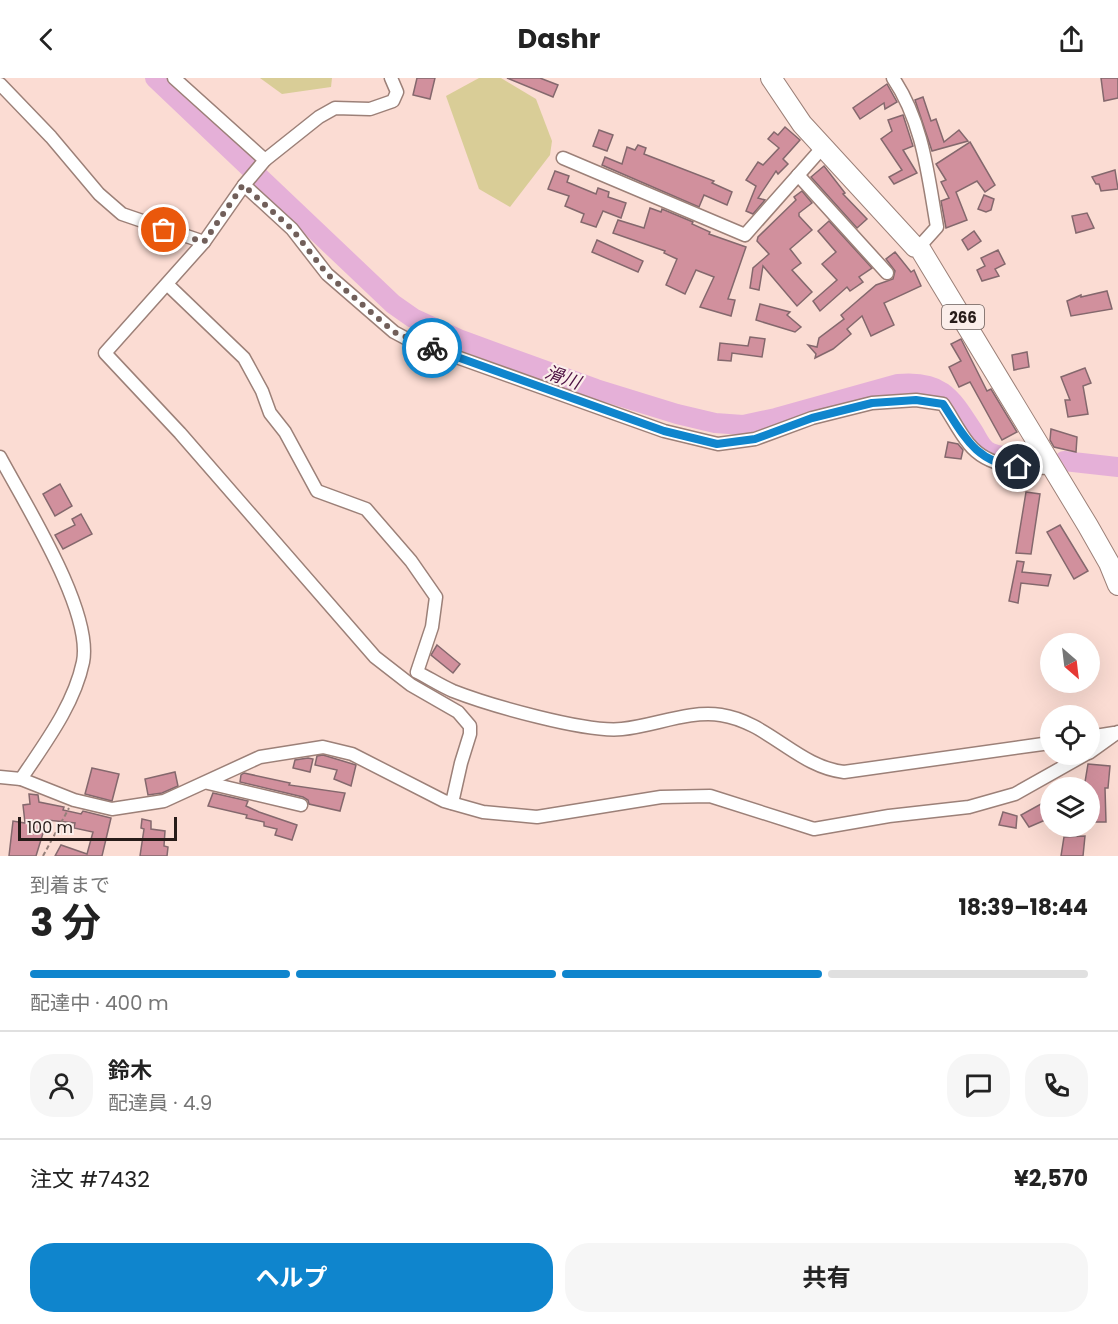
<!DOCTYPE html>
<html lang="ja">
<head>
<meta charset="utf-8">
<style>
	body { margin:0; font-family:Poppins,"Noto Sans JP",sans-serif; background:#f6f6f6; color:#222; height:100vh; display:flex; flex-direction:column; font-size:22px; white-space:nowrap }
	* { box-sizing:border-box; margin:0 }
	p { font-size:20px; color:#767676 }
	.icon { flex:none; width:33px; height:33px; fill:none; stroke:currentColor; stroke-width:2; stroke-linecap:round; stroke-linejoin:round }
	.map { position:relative; height:778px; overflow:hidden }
	.details { display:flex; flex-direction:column; background:#fff; flex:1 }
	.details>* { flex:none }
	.needle { width:39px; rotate:152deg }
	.buttons { position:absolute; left:1040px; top:555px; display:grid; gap:12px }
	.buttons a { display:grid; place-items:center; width:60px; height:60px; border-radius:50%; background:#fff; box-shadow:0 6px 24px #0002; font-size:30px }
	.scale { position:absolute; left:18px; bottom:15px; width:159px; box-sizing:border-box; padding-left:6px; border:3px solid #271c19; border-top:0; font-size:16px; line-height:21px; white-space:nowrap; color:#271c19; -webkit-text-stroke:4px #fbeeea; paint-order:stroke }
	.pin { position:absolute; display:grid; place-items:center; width:51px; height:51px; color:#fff; margin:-26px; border:3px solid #fff; border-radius:50%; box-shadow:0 2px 6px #0007 }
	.courier { position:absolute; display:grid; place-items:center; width:60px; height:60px; margin:-30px; border:4px solid #0f85cd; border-radius:50%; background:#fff; color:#222; box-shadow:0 2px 8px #0007 }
	.overview em { font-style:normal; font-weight:700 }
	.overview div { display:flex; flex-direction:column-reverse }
	.overview { display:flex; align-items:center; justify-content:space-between; height:102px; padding:0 30px }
	h1 { font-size:39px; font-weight:700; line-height:45px }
	.bar { display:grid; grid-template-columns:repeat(4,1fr); gap:9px 6px; align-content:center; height:72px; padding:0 30px }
	.bar i { height:8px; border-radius:4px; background:#e0e0e0 }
	.bar .selected { background:#0f85cd }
	.bar p { grid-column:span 4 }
	.line { display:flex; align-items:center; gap:15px; padding:0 30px; border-top:2px solid #e0e0e0 }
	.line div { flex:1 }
	.round { display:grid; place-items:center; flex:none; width:63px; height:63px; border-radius:24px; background:#f6f6f6 }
	.primary-button { display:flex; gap:12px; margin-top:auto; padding:12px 30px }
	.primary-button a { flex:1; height:69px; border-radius:24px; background:#0f85cd; color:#fff; font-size:24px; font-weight:700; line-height:69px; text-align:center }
	.primary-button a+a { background:#f6f6f6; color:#222 }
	header { display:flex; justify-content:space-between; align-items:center; height:78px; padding:0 30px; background:#fff; font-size:27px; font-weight:700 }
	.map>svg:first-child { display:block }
	.green { fill:#d9cd97 }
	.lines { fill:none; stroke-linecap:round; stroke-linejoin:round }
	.river { stroke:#e5b0d8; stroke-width:20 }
	.building { fill:#d1909d; stroke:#84686d; stroke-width:1.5 }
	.minor-casing { stroke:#9c8078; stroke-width:15 }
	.trunk-casing { stroke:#9c8078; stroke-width:22 }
	.path { stroke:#947f79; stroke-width:2; stroke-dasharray:4.5 3; stroke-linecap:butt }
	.minor { stroke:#fff; stroke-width:12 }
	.trunk { stroke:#fff; stroke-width:20 }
	.done { stroke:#715f5a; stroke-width:6; stroke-dasharray:0 10.8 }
	.route { stroke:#0f85cd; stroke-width:8 }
	.labels { text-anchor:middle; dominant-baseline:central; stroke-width:4.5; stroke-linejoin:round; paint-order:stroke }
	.shield { fill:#fbeeea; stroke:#675b58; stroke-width:1.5 }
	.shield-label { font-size:15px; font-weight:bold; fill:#271c19 }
	.water-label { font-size:18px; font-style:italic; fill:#4c0f42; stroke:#fbeeea }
</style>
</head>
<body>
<header><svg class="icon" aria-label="back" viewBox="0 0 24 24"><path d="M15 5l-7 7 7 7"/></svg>Dashr<svg class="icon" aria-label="share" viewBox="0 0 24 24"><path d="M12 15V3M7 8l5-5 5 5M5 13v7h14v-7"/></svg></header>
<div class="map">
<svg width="1118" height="778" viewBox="0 0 1118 778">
	<rect width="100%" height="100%" fill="#fbdcd3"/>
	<!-- green -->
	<g class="green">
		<polygon points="260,0 332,0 331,9 282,16"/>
		<polygon points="479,0 501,0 536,21 552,63 550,77 510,129 479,111 446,18"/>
	</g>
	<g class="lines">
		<!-- river -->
		<g class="river">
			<path d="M155,0L393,226L413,240L461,262L596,311L677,336L715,345L743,347L776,340L898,306C942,302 951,319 973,353C977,359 980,367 986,372C998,381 1017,378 1031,378"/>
			<polyline points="1064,383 1118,389"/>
		</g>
	</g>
	<!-- building -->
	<g class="building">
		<polygon points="417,0 435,0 430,21 413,17"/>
		<polygon points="507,0 540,0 558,7 553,19"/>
		<polygon points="1101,0 1118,0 1118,20 1104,23"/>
		<polygon points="887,6 897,24 885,31 884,25 860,41 853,30"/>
		<polygon points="923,19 931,43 936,41 944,64 959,52 968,63 932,73 915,22"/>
		<polygon points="903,37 913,68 903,72 917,95 894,106 889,99 902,92 881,61 892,53 888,42"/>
		<polygon points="785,49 800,62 783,81 788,86 778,96 776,93 758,120 765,122 753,136 746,133 756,108 746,102 758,84 763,87 779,70 768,61 774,54 778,57"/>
		<polygon points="599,52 613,57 607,73 593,68"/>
		<polygon points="970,64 995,107 985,114 977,103 956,114 967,142 946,150 941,123 949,120 941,104 946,102 936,86"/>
		<polygon points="638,67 646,70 644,76 714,103 712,105 732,114 727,127 704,117 699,129 602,87 605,79 622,86 627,69 635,72"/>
		<polygon points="824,88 845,115 843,116 867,141 857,150 811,99"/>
		<polygon points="1115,92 1118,111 1101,113 1099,106 1096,106 1092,99"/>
		<polygon points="555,93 569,98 567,104 596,116 598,110 609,114 608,119 626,125 621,140 603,133 596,149 581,144 584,136 565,128 569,118 548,111"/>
		<polygon points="802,113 812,125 799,135 799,138 812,152 790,171 801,185 792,192 812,214 797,228 763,188 759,212 750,210 753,190 769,176 757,163 758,159 796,122 794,119"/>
		<polygon points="984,117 994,121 991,132 986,134 978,131"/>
		<polygon points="650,130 661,134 662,131 693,144 692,146 710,154 709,156 746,169 728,221 735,222 731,238 700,229 714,199 696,192 685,216 666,207 677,181 664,175 665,173 613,155 618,142 644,150"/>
		<polygon points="1087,135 1094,150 1076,155 1072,138"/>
		<polygon points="829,143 872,190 859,199 863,204 850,213 847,209 820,233 813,223 837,202 822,186 836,174 818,153"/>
		<polygon points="974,153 981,163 968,172 962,162"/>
		<polygon points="597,162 643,183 638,194 592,174"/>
		<polygon points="998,172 1005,186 995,191 999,198 982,203 977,192 985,188 981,180"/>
		<polygon points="895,174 911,194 914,192 921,208 884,225 894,247 871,258 862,238 847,251 851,256 833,271 815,280 816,276 808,267 817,269 819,260 844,241 841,237 876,207 893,201 895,193 886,181"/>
		<polygon points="1107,213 1112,231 1071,238 1067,223 1081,217 1081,219"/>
		<polygon points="760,226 790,234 787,237 801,249 795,254 756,242"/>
		<polygon points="750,259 765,261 762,279 732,275 731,283 718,282 720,265 748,268"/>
		<polygon points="961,261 987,313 991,311 1017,354 1002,362 970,304 959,309 949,289 961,283 951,266"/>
		<polygon points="1027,274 1029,289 1014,292 1012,277"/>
		<polygon points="1085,290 1091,305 1083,308 1088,336 1068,339 1065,322 1070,322 1061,299"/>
		<polygon points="1051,351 1077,359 1076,374 1054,369 1050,362"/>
		<polygon points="948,364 958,366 963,372 961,381 945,379"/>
		<polygon points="60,406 72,428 55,438 43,416"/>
		<polygon points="1026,414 1040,416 1031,476 1016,475"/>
		<polygon points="81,436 92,456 63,471 55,457 75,447 72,441"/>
		<polygon points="1060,447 1088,493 1074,501 1047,454"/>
		<polygon points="1017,483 1024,484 1022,494 1051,497 1048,508 1021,505 1018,525 1009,523"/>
		<polygon points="437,567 460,586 453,595 431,577"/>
		<polygon points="323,677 356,687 351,708 334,701 337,692 315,687 317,678"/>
		<polygon points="308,680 313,681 310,694 293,690 295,682"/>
		<polygon points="1088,686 1110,688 1108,710 1105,710 1106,744 1089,744 1089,710 1084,710"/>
		<polygon points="92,690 119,696 112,723 85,716"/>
		<polygon points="175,694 178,708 162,715 148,717 145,701"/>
		<polygon points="244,695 290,705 289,707 345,715 340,733 309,726 308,722 303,719 240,704 241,697"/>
		<polygon points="213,715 248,723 246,728 259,734 297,747 292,762 275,757 277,751 264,748 264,744 246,740 247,737 208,728"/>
		<polygon points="29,716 38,717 39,724 64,729 63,732 81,736 83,733 111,740 102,778 55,778 61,767 87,776 93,754 74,750 75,745 47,742 36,778 9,778 13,743 25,745 23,727 30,726"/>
		<polygon points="1050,721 1050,740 1029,749 1021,737"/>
		<polygon points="1003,734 1017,738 1016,750 999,747"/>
		<polygon points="142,741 151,743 151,751 165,753 164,768 168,769 167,778 140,778 144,751 141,750"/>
		<polygon points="1085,758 1083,778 1061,778 1064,759"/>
	</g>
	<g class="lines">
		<defs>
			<g id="minor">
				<polyline points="174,0 265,82"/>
				<polyline points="391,0 397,14 393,23 370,31 335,30 319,39 265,82 244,107 204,164 105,275 180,355 375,579 411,607 458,634 470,648 470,656 461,685 452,725"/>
				<path d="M893,0C923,44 928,98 937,149L919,169"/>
				<polyline points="0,6 51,59 99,116 122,136 204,164"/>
				<polyline points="563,80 745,157 823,69"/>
				<polyline points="798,97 887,195"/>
				<path d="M244,107L292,151L327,196L394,254L409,262L664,353L718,366L755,361L812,340L872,325L916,322L943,326C952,339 959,354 969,366C988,390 1025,392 1053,389"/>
				<path d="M168,207L244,280L262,313L270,335L285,354L317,413L366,431L411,483L436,519L432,549L417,594C429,600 441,608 453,613C489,627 586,655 622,651C654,648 689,632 721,637C768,644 798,689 844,694L1050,665"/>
				<path d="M0,379C25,426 93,533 83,584C74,627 45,665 21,701"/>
				<polyline points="1089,659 1114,655"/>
				<polyline points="1089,675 1118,654"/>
				<polyline points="0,699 21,701 74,722 112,731 164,723 260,679 323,669 352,676 444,723 483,734 537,739 661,719 710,718 814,751 889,738 969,729 1015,716 1086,676"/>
				<polyline points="208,705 301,727"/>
			</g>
			<polyline id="trunk" points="771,0 802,46 915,169 919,169 1088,448 1109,485 1118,507"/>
		</defs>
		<!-- minor casing -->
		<use href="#minor" class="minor-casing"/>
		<!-- trunk casing -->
		<use href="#trunk" class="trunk-casing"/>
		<!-- path -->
		<polyline class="path" points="43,778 69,730"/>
		<!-- minor -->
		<use href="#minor" class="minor"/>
		<!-- trunk -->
		<use href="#trunk" class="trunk"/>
	</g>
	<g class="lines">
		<!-- done -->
		<polyline class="done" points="164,152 204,164 243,107 292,151 327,196 394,254 432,270"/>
		<!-- route -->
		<path class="route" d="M432,270L664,353L717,366L755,361L812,340L872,325L916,322L943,326C964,358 976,385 1018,389"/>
	</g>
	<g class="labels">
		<!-- shield labels -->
		<rect class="shield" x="942" y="227" width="42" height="24" rx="4.5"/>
		<g class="shield-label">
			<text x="963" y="239">266</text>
		</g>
		<!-- water labels -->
		<g class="water-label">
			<text transform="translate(563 299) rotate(20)">滑川</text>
		</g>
	</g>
</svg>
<div class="buttons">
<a><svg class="needle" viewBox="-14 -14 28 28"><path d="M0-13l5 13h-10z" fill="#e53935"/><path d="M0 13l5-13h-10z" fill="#767676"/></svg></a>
<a><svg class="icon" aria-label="locate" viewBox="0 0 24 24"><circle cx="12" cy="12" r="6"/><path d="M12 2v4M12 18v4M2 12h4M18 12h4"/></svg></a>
<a><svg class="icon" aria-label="layers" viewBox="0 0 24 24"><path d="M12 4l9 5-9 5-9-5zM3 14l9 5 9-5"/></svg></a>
</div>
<div class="scale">100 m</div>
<div class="pin" style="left:164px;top:152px;background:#ea580c"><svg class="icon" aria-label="bag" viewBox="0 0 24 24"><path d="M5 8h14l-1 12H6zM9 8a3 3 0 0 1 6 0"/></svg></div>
<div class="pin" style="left:1018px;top:389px;background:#1f2937"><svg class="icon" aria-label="home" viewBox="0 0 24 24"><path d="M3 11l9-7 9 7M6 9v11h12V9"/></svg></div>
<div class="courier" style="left:432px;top:270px"><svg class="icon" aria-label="bike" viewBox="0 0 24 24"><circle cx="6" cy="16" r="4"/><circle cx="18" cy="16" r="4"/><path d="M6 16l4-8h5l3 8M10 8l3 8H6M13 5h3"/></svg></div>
</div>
<section class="details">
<div class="overview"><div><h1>3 分</h1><p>到着まで</p></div><em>18:39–18:44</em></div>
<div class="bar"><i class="selected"></i><i class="selected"></i><i class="selected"></i><i></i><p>配達中 · 400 m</p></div>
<div class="line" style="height:108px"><a class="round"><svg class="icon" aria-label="person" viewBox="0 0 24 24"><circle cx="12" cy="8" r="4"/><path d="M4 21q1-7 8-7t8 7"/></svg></a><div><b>鈴木</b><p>配達員 · 4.9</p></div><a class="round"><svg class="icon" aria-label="chat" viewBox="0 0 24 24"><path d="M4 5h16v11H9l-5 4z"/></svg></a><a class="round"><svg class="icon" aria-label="phone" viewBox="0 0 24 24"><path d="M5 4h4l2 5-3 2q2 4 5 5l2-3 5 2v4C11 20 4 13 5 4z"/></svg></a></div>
<div class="line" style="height:78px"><div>注文 #7432</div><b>¥2,570</b></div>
<div class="primary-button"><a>ヘルプ</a><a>共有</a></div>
</section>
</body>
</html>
